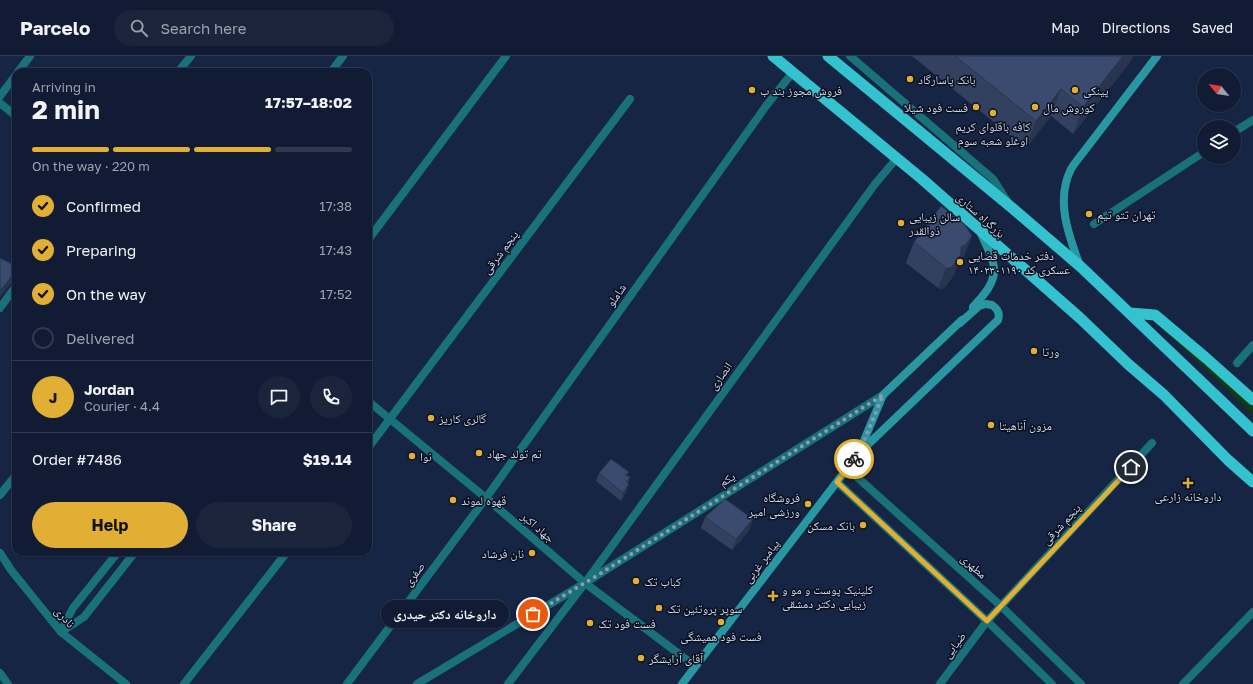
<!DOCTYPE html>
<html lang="en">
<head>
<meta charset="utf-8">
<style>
	body { margin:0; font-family:"Golos Text","Noto Naskh Arabic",sans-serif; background:#1a253c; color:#f1f3f6; height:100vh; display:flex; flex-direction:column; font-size:15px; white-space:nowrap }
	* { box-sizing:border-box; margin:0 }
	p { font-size:13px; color:#9ca1ac }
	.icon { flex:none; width:22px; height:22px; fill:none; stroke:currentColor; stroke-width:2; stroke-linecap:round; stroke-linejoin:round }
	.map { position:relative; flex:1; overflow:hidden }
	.panel { position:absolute; left:12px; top:12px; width:360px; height:488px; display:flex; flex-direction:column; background:#111c34; border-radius:12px; box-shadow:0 1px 3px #0004,0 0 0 1px #303a4f }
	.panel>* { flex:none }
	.needle { width:26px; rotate:300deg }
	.buttons { position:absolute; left:1197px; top:12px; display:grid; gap:8px }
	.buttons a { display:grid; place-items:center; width:44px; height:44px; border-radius:50%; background:#111c34; box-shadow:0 1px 3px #0004,0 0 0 1px #303a4f; font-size:20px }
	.pin { position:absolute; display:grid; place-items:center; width:34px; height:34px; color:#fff; margin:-17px; border:2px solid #fff; border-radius:50%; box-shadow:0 1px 4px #0007 }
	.courier { position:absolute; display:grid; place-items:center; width:40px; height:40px; margin:-20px; border:3px solid #e1af34; border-radius:50%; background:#fff; color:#222; box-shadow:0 1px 5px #0007 }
	.bubble { position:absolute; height:28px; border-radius:14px; background:#111c34; box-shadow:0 1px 3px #0004,0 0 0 1px #303a4f; font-size:13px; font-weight:700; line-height:28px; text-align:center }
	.head em { font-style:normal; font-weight:700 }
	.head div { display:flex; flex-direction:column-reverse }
	.head { display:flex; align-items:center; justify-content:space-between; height:68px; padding:0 20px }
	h1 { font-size:26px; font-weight:700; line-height:30px }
	.bar { display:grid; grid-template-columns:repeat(4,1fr); gap:6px 4px; align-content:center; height:48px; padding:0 20px }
	.bar i { height:5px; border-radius:3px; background:#303a4f }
	.bar .current { background:#e1af34 }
	.bar p { grid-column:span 4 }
	.line { display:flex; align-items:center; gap:10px; padding:0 20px; border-top:1px solid #303a4f }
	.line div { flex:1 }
	.round { display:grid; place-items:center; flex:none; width:42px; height:42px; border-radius:21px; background:#1a253c }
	ol { padding:0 20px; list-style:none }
	li { display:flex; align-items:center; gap:12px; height:44px }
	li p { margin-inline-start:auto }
	li .icon { padding:4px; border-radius:50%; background:#e1af34; color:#111; stroke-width:4 }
	li:last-child { color:#9ca1ac }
	li i { width:22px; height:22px; border:2px solid #303a4f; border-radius:50% }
	.button { display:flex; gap:8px; margin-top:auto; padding:8px 20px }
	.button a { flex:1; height:46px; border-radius:24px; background:#e1af34; color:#111; font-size:16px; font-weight:700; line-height:46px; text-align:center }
	.button a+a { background:#1a253c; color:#f1f3f6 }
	header { display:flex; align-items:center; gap:24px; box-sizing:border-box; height:56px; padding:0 20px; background:#111c34; border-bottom:1px solid #303a4f }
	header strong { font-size:19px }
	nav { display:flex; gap:22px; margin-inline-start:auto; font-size:14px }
	.search { width:280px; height:36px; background:#1a253c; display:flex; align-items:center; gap:10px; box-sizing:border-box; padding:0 14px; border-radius:22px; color:#9ca1ac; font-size:15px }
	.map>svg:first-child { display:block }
	.green { fill:#0b3d11 }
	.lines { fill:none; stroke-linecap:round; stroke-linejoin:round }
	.pedestrian { stroke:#197179; stroke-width:8 }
	.minor { stroke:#197179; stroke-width:8 }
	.tertiary { stroke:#197179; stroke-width:8 }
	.secondary { stroke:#2997a2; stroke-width:8 }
	.trunk { stroke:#33c2ce; stroke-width:11 }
	.wall { fill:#33405f }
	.shaded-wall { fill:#29344e }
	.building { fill:#3b4b6f; stroke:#29344e }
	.done { stroke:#8f9ab3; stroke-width:4; stroke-dasharray:0 7.2 }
	.route { stroke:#e1af34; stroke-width:5 }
	.poi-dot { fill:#e1af34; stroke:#090f1d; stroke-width:1.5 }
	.labels { text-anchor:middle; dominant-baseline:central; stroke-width:3; stroke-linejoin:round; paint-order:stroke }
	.poi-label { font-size:12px; fill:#cfd9ee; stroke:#090f1d; text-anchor:start }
	.street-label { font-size:12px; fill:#cfd9ee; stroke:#090f1d }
</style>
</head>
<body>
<header>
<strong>Parcelo</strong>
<div class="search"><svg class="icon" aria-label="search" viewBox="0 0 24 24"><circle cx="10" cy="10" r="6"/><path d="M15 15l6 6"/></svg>Search here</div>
<nav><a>Map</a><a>Directions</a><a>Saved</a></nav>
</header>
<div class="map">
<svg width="1253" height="628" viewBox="0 0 1253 628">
	<rect width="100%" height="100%" fill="#172545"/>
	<!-- green -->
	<polygon class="green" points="1154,265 1198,302 1253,351 1253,359 1233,339"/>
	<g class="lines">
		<!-- pedestrian -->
		<g class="pedestrian">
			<polyline points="766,50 793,16"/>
			<polyline points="875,128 897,102"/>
		</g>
		<!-- minor -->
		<g class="minor">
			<polyline points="850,0 993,123 1007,145"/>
			<polyline points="18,16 30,0"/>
			<polyline points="178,16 191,0"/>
			<polyline points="331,16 343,0"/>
			<polyline points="0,40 16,19"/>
			<polyline points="1234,76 1253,64"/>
			<polyline points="1094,168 1204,96"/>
			<polyline points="368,184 506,0"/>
			<polyline points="0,252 16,230"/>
			<polyline points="1237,307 1253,289"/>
			<polyline points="368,392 630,43"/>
			<polyline points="0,439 16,419"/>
			<polyline points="987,565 1152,387"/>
			<polyline points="61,575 73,552 118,496"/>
			<polyline points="61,576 84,561 135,496"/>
			<polyline points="184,628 287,496"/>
			<polyline points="347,628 486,442 766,50"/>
			<polyline points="417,628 585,527 883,339"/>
			<polyline points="508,628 585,527 875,128"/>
			<polyline points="1183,628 1253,556"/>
		</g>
		<!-- tertiary -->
		<g class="tertiary">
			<polyline points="0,47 16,60"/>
			<polyline points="368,345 486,442 585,527 695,610"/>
			<polyline points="848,413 1001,550 1081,628"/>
			<polyline points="837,426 987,565 1052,628"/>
			<polyline points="0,497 11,514 61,576 126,628"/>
			<polyline points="0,617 8,628"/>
			<polyline points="940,628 987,565"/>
		</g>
		<!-- secondary -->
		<g class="secondary">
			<path d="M1080,210C1069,180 1055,145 1071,113C1074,108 1078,103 1082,98L1157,0"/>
			<path d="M973,251C982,241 995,228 994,213C994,202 984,186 980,175"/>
			<polyline points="860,394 883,339 962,264"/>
			<path d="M682,628L859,397L998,264C1000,258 998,253 992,249L986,248L979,250L960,267"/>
		</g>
		<!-- trunk -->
		<g class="trunk">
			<polyline points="773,0 922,123 1080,262 1128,308 1164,339 1228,404 1253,426"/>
			<polyline points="828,0 1011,151 1081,211 1253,375"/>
			<polyline points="1130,257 1155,259 1206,302 1253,344"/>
		</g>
	</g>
	<!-- wall -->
	<g class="wall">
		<polygon points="912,0 1133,0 1131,5 1073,78 1051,60 1026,92"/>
		<polygon points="972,180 964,200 957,210 954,219 945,231 942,233 938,232 906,207 914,186"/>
		<polygon points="629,416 627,420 630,421 628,427 626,436 621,445 596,425 599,417"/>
		<polygon points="705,461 749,475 732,494 701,472"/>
	</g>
	<!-- shaded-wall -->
	<g class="shaded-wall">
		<polygon points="1123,0 1133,0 1131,5 1073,78 1083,51"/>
		<polygon points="1061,33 1051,60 1026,92 1036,65"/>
		<polygon points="972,180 964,200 957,210 954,219 945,231 942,233 938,232 946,212 961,191"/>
		<polygon points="16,215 16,219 15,223 0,241 0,235"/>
		<polygon points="629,428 626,436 621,445 623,437"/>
		<polygon points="753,463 749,475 732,494 736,483"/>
	</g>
	<!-- building -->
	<g class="building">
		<polygon points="955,0 1123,0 1083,51 1061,33 1036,65"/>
		<polygon points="941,150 965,169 972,180 965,189 961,191 961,198 952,211 949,212 946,212 914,186"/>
		<polygon points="0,202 16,210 16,215 0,235"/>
		<polygon points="611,403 629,416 625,419 630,421 626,426 629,428 623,437 599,417"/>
		<polygon points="725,443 753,463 736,483 705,461"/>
	</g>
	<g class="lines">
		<!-- done -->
		<polyline class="done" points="533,558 598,519 883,339 859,397 854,403"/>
		<!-- route -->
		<polyline class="route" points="854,403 837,426 987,565 1131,411"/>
	</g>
	<!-- markers -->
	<g class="poi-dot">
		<circle cx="910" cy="23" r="4"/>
		<circle cx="752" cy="34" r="4"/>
		<circle cx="1075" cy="34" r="4"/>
		<circle cx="976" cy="51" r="4"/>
		<circle cx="1035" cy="51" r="4"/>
		<circle cx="993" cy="57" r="4"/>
		<circle cx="1089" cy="158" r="4"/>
		<circle cx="901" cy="167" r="4"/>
		<circle cx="960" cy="206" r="4"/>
		<circle cx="1034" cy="295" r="4"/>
		<circle cx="431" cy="362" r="4"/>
		<circle cx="991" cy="369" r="4"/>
		<circle cx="479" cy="397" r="4"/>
		<circle cx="412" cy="400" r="4"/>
		<path d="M1186 421h4v4h4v4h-4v4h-4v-4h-4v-4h4z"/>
		<circle cx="453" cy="444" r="4"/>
		<circle cx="808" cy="448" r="4"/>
		<circle cx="863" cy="469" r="4"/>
		<circle cx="532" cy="497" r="4"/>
		<circle cx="636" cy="525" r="4"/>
		<path d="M771 534h4v4h4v4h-4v4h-4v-4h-4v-4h4z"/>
		<circle cx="659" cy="552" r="4"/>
		<circle cx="721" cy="566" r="4"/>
		<circle cx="590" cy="567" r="4"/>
		<circle cx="641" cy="602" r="4"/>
	</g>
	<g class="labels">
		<!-- poi labels -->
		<g class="poi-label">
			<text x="918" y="23">بانک پاسارگاد</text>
			<text x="760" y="34">فروش مجوز بند ب</text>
			<text x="1083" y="34">پینکی</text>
			<text x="968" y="51" text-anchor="end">فست فود شیلا</text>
			<text x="1043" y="51">کوروش مال</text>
			<text x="993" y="70" text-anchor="middle">کافه باقلوای کریم<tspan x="993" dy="14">اوغلو شعبه سوم</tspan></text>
			<text x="1097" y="158">تهران تتو تیم</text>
			<text x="909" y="160">سالن زیبایی<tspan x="909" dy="14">ذوالقدر</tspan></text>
			<text x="968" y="199">دفتر خدمات قضایی<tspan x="968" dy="14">عسکری کد ۱۴۰۲۳۰۱۱۹۰</tspan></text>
			<text x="1042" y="295">ورتا</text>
			<text x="439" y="362">گالری کاریز</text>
			<text x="999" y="369">مزون آناهیتا</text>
			<text x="487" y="397">تم تولد جهاد</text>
			<text x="420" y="400">نوا</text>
			<text x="1188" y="440" text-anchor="middle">داروخانه زارعی</text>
			<text x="800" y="441" text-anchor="end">فروشگاه<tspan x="800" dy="14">ورزشی امیر</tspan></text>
			<text x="461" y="444">قهوه لموند</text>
			<text x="855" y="469" text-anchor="end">بانک مسکن</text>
			<text x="524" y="497" text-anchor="end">نان فرشاد</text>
			<text x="644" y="525">کباب تک</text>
			<text x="782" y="533">کلینیک پوست و مو و<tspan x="782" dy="14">زیبایی دکتر دمشقی</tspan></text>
			<text x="667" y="552">سوپر پروتئین تک</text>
			<text x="598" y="567">فست فود تک</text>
			<text x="721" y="580" text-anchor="middle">فست فود همیشگی</text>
			<text x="649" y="602">آقای آرایشگر</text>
		</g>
		<!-- street labels -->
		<g class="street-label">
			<text transform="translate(981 159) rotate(42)">بزرگراه ستاری</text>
			<text transform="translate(500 196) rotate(-53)">پنجم شرقی</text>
			<text transform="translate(616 239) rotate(-55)">شاملو</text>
			<text transform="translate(720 320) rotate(-54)">انصاری</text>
			<text transform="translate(727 423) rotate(-32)">یکم</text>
			<text transform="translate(1061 468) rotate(-47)">پنجم شرقی</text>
			<text transform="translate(538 471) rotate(41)">جهاد اکبر</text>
			<text transform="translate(761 505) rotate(-53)">پیامبر غربی</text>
			<text transform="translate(974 510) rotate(42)">مطهری</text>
			<text transform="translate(414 518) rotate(-53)">صفری</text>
			<text transform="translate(65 561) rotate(48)">نادری</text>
			<text transform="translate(954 589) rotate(-53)">ضیایی</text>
		</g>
	</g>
</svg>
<div class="buttons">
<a><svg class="needle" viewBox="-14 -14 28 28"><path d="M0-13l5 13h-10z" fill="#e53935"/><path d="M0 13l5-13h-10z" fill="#9ca1ac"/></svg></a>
<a><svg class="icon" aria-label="layers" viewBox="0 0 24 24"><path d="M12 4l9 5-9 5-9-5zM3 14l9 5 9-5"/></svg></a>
</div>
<div class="pin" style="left:533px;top:558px;background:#ea580c"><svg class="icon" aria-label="bag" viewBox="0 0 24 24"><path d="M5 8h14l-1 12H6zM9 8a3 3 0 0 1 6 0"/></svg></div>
<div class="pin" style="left:1131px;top:411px;background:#1f2937"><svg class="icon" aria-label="home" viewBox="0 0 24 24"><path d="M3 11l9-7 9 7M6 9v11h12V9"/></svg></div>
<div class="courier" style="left:854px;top:403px"><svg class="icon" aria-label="bike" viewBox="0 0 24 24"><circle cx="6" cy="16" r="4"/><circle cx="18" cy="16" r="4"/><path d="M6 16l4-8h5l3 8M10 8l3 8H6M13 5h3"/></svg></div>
<div class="bubble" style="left:381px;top:544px;width:128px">داروخانه دکتر حیدری</div>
<section class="panel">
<div class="head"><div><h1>2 min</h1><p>Arriving in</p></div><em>17:57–18:02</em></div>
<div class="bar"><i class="current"></i><i class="current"></i><i class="current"></i><i></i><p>On the way · 220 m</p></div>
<ol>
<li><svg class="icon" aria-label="check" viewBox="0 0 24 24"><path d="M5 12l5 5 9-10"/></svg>Confirmed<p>17:38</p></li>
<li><svg class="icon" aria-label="check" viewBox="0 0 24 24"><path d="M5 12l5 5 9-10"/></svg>Preparing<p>17:43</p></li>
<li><svg class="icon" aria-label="check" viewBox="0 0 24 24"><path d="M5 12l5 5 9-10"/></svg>On the way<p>17:52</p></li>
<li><i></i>Delivered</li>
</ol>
<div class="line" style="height:72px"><b class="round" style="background:#e1af34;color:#111">J</b><div><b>Jordan</b><p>Courier · 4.4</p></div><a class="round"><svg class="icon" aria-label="chat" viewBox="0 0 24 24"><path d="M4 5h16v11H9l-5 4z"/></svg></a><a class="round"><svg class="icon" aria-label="phone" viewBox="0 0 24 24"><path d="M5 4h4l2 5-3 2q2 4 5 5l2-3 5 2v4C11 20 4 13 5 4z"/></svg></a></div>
<div class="line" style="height:52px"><div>Order #7486</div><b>$19.14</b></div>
<div class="button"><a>Help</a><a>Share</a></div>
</section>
</div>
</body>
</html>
